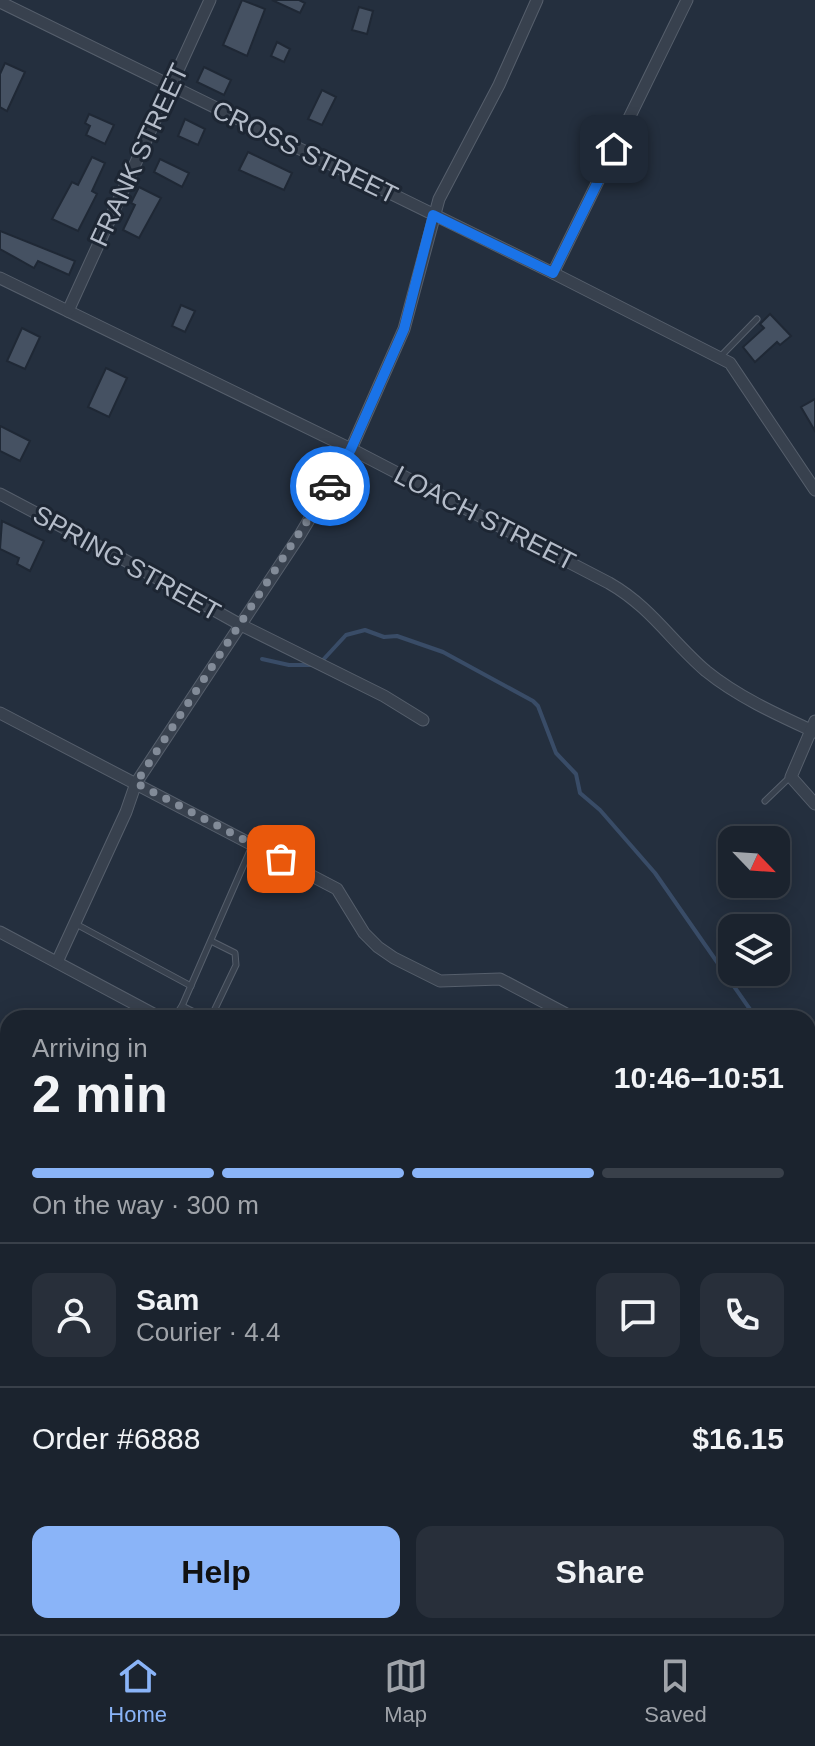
<!DOCTYPE html>
<html lang="en">
<head>
<meta charset="utf-8">
<style>
	body { margin:0; font-family:Helvetica,sans-serif; background:#282f3a; color:#f1f3f6; height:100vh; display:flex; flex-direction:column; font-size:30px; white-space:nowrap }
	* { box-sizing:border-box; margin:0 }
	p { font-size:26px; color:#a0a4aa }
	.icon { flex:none; width:44px; height:44px; fill:none; stroke:currentColor; stroke-width:2; stroke-linecap:round; stroke-linejoin:round }
	.map { position:relative; flex:1; overflow:hidden }
	.panel { position:absolute; left:0px; top:1010px; width:816px; height:624px; display:flex; flex-direction:column; background:#1b232e; border-radius:24px 24px 0 0; box-shadow:0 4px 20px #0003,0 0 0 2px #39404a }
	.panel>* { flex:none }
	.needle { width:52px; rotate:115deg }
	.controls { position:absolute; left:718px; top:826px; display:grid; gap:16px }
	.controls a { display:grid; place-items:center; width:72px; height:72px; border-radius:16px; background:#1b232e; box-shadow:0 4px 20px #0003,0 0 0 2px #39404a; font-size:40px }
	.pin { position:absolute; display:grid; place-items:center; width:68px; height:68px; color:#fff; margin:-34px; border-radius:16px; box-shadow:0 4px 12px #0006 }
	.courier { position:absolute; display:grid; place-items:center; width:80px; height:80px; margin:-40px; border:6px solid #1a73e8; border-radius:50%; background:#fff; color:#222; box-shadow:0 2px 10px #0007 }
	.overview em { font-style:normal; font-weight:600 }
	.overview div { display:flex; flex-direction:column-reverse }
	.overview { display:flex; align-items:center; justify-content:space-between; height:136px; padding:0 32px }
	h1 { font-size:52px; font-weight:600; line-height:60px }
	.bar { display:grid; grid-template-columns:repeat(4,1fr); gap:12px 8px; align-content:center; height:96px; padding:0 32px }
	.bar i { height:10px; border-radius:6px; background:#39404a }
	.bar .active { background:#8ab4f8 }
	.bar p { grid-column:span 4 }
	.line { display:flex; align-items:center; gap:20px; padding:0 32px; border-top:2px solid #39404a }
	.line div { flex:1 }
	.round { display:grid; place-items:center; flex:none; width:84px; height:84px; border-radius:16px; background:#282f3a }
	.cta { display:flex; gap:16px; margin-top:auto; padding:16px 32px }
	.cta a { flex:1; height:92px; border-radius:16px; background:#8ab4f8; color:#111; font-size:32px; font-weight:600; line-height:92px; text-align:center }
	.cta a+a { background:#282f3a; color:#f1f3f6 }
	.tab-bar { display:flex; justify-content:space-around; align-items:center; height:112px; border-top:2px solid #39404a; background:#1b232e; font-size:22px; color:#a0a4aa }
	.tab-bar a { display:grid; justify-items:center; gap:4px }
	.tab-bar .active { color:#8ab4f8 }
	.map>svg:first-child { display:block }
	.green { fill:#263c3f }
	.lines { fill:none; stroke-linecap:round; stroke-linejoin:round }
	.stream { stroke:#394c67; stroke-width:4 }
	.building { fill:#455162; stroke:#1f2835; stroke-width:2 }
	.service-casing { stroke:#565f6c; stroke-width:7 }
	.minor-casing { stroke:#565f6c; stroke-width:13 }
	.service { stroke:#38414e; stroke-width:5 }
	.minor { stroke:#38414e; stroke-width:11 }
	.done { stroke:#828b98; stroke-width:8; stroke-dasharray:0 14.4 }
	.route { stroke:#1a73e8; stroke-width:10 }
	.labels { text-anchor:middle; dominant-baseline:central; stroke-width:6; stroke-linejoin:round; paint-order:stroke }
	.street-label { font-size:26px; fill:#b4bcc9; stroke:#1d2633 }
</style>
</head>
<body>
<div class="map">
<svg width="815" height="1634" viewBox="0 0 815 1634">
	<rect width="100%" height="100%" fill="#242f3e"/>
	<!-- green -->
	<polygon class="green" points="0,1162 8,1166 6,1316 0,1315"/>
	<g class="lines">
		<!-- stream -->
		<g class="stream">
			<polyline points="262,659 289,665 315,665"/>
			<polyline points="322,661 346,635 365,630 384,637 397,636 443,652 533,701 538,706 556,753 576,774 580,793 600,810 655,873 756,1018"/>
			<polyline points="808,1117 815,1134"/>
			<polyline points="348,1626 359,1634"/>
		</g>
	</g>
	<!-- building -->
	<g class="building">
		<polygon points="242,0 265,9 247,56 223,45"/>
		<polygon points="272,0 299,0 305,3 300,13"/>
		<polygon points="359,7 373,11 367,34 352,30"/>
		<polygon points="277,42 290,49 284,62 271,56"/>
		<polygon points="5,63 25,72 7,111 0,107 0,74"/>
		<polygon points="204,67 231,80 224,95 197,82"/>
		<polygon points="322,90 336,97 322,125 308,119"/>
		<polygon points="89,114 114,125 105,144 86,135 90,126 85,123"/>
		<polygon points="185,119 205,129 198,145 178,136"/>
		<polygon points="248,152 292,173 284,190 239,170"/>
		<polygon points="92,157 105,163 92,191 97,194 78,231 52,219 72,182 78,185"/>
		<polygon points="160,159 189,173 182,187 154,172"/>
		<polygon points="139,187 161,198 139,238 123,230 135,205 131,203"/>
		<polygon points="0,231 75,261 69,275 38,261 34,268 0,249"/>
		<polygon points="181,305 195,311 185,332 172,326"/>
		<polygon points="770,314 791,336 780,345 777,342 755,362 743,347 764,328 760,324"/>
		<polygon points="22,328 40,337 25,369 7,361"/>
		<polygon points="106,368 127,378 109,417 88,407"/>
		<polygon points="815,399 815,431 801,407"/>
		<polygon points="0,426 30,441 20,461 0,451"/>
		<polygon points="2,521 44,541 30,571 17,564 19,558 0,549"/>
	</g>
	<g class="lines">
		<defs>
			<g id="service">
				<polyline points="720,357 757,319"/>
				<polyline points="765,801 790,777"/>
				<polyline points="76,924 191,986"/>
				<polyline points="182,1006 206,1018 213,1013 236,965 235,953 211,941"/>
				<polyline points="174,1018 182,1006 252,846"/>
			</g>
			<g id="minor">
				<polyline points="0,2 553,273 730,363 815,490"/>
				<polyline points="553,273 687,0"/>
				<path d="M0,278L351,449L609,583C651,607 671,641 706,671C738,697 778,715 815,732"/>
				<polyline points="68,311 210,0"/>
				<polyline points="0,494 121,558 239,624 384,696 423,720"/>
				<polyline points="0,713 337,889 364,933 378,947 394,958 440,981 500,979 574,1018"/>
				<polyline points="815,721 791,777 815,804"/>
				<polyline points="0,932 161,1018"/>
				<polyline points="57,962 126,812 136,783 300,535 351,449 404,329 439,199 499,85 537,0"/>
				<polyline points="0,1143 8,1147"/>
				<polyline points="0,1364 8,1367"/>
				<polyline points="0,1533 8,1537"/>
				<polyline points="808,1566 815,1570"/>
			</g>
		</defs>
		<!-- service casing -->
		<use href="#service" class="service-casing"/>
		<!-- minor casing -->
		<use href="#minor" class="minor-casing"/>
		<!-- service -->
		<use href="#service" class="service"/>
		<!-- minor -->
		<use href="#minor" class="minor"/>
	</g>
	<g class="lines">
		<!-- done -->
		<polyline class="done" points="281,859 136,783 330,486"/>
		<!-- route -->
		<polyline class="route" points="330,486 351,449 404,329 433,215 553,273 614,149"/>
	</g>
	<g class="labels">
		<!-- street labels -->
		<g class="street-label">
			<text transform="translate(305 152) rotate(26)">CROSS STREET</text>
			<text transform="translate(139 155) rotate(-65)">FRANK STREET</text>
			<text transform="translate(485 518) rotate(27)">LOACH STREET</text>
			<text transform="translate(127 563) rotate(29)">SPRING STREET</text>
		</g>
	</g>
</svg>
<div class="controls">
<a><svg class="needle" viewBox="-14 -14 28 28"><path d="M0-13l5 13h-10z" fill="#e53935"/><path d="M0 13l5-13h-10z" fill="#a0a4aa"/></svg></a>
<a><svg class="icon" aria-label="layers" viewBox="0 0 24 24"><path d="M12 4l9 5-9 5-9-5zM3 14l9 5 9-5"/></svg></a>
</div>
<div class="pin" style="left:281px;top:859px;background:#ea580c"><svg class="icon" aria-label="bag" viewBox="0 0 24 24"><path d="M5 8h14l-1 12H6zM9 8a3 3 0 0 1 6 0"/></svg></div>
<div class="pin" style="left:614px;top:149px;background:#1f2937"><svg class="icon" aria-label="home" viewBox="0 0 24 24"><path d="M3 11l9-7 9 7M6 9v11h12V9"/></svg></div>
<div class="courier" style="left:330px;top:486px"><svg class="icon" aria-label="car" viewBox="0 0 24 24"><path d="M5 17H2v-5l4-1 3-4h7l3 4 3 1v5h-3M9 17h6M6 11h13"/><circle cx="7" cy="17" r="2"/><circle cx="17" cy="17" r="2"/></svg></div>
<section class="panel">
<div class="overview"><div><h1>2 min</h1><p>Arriving in</p></div><em>10:46–10:51</em></div>
<div class="bar"><i class="active"></i><i class="active"></i><i class="active"></i><i></i><p>On the way · 300 m</p></div>
<div class="line" style="height:144px"><a class="round"><svg class="icon" aria-label="person" viewBox="0 0 24 24"><circle cx="12" cy="8" r="4"/><path d="M4 21q1-7 8-7t8 7"/></svg></a><div><b>Sam</b><p>Courier · 4.4</p></div><a class="round"><svg class="icon" aria-label="chat" viewBox="0 0 24 24"><path d="M4 5h16v11H9l-5 4z"/></svg></a><a class="round"><svg class="icon" aria-label="phone" viewBox="0 0 24 24"><path d="M5 4h4l2 5-3 2q2 4 5 5l2-3 5 2v4C11 20 4 13 5 4z"/></svg></a></div>
<div class="line" style="height:104px"><div>Order #6888</div><b>$16.15</b></div>
<div class="cta"><a>Help</a><a>Share</a></div>
</section>
</div>
<nav class="tab-bar">
<a class="active"><svg class="icon" aria-label="home" viewBox="0 0 24 24"><path d="M3 11l9-7 9 7M6 9v11h12V9"/></svg>Home</a>
<a><svg class="icon" aria-label="map" viewBox="0 0 24 24"><path d="M3 6l6-2 6 2 6-2v14l-6 2-6-2-6 2zM9 4v14M15 6v14"/></svg>Map</a>
<a><svg class="icon" aria-label="saved" viewBox="0 0 24 24"><path d="M7 4h10v16l-5-4-5 4z"/></svg>Saved</a>
</nav>
</body>
</html>
